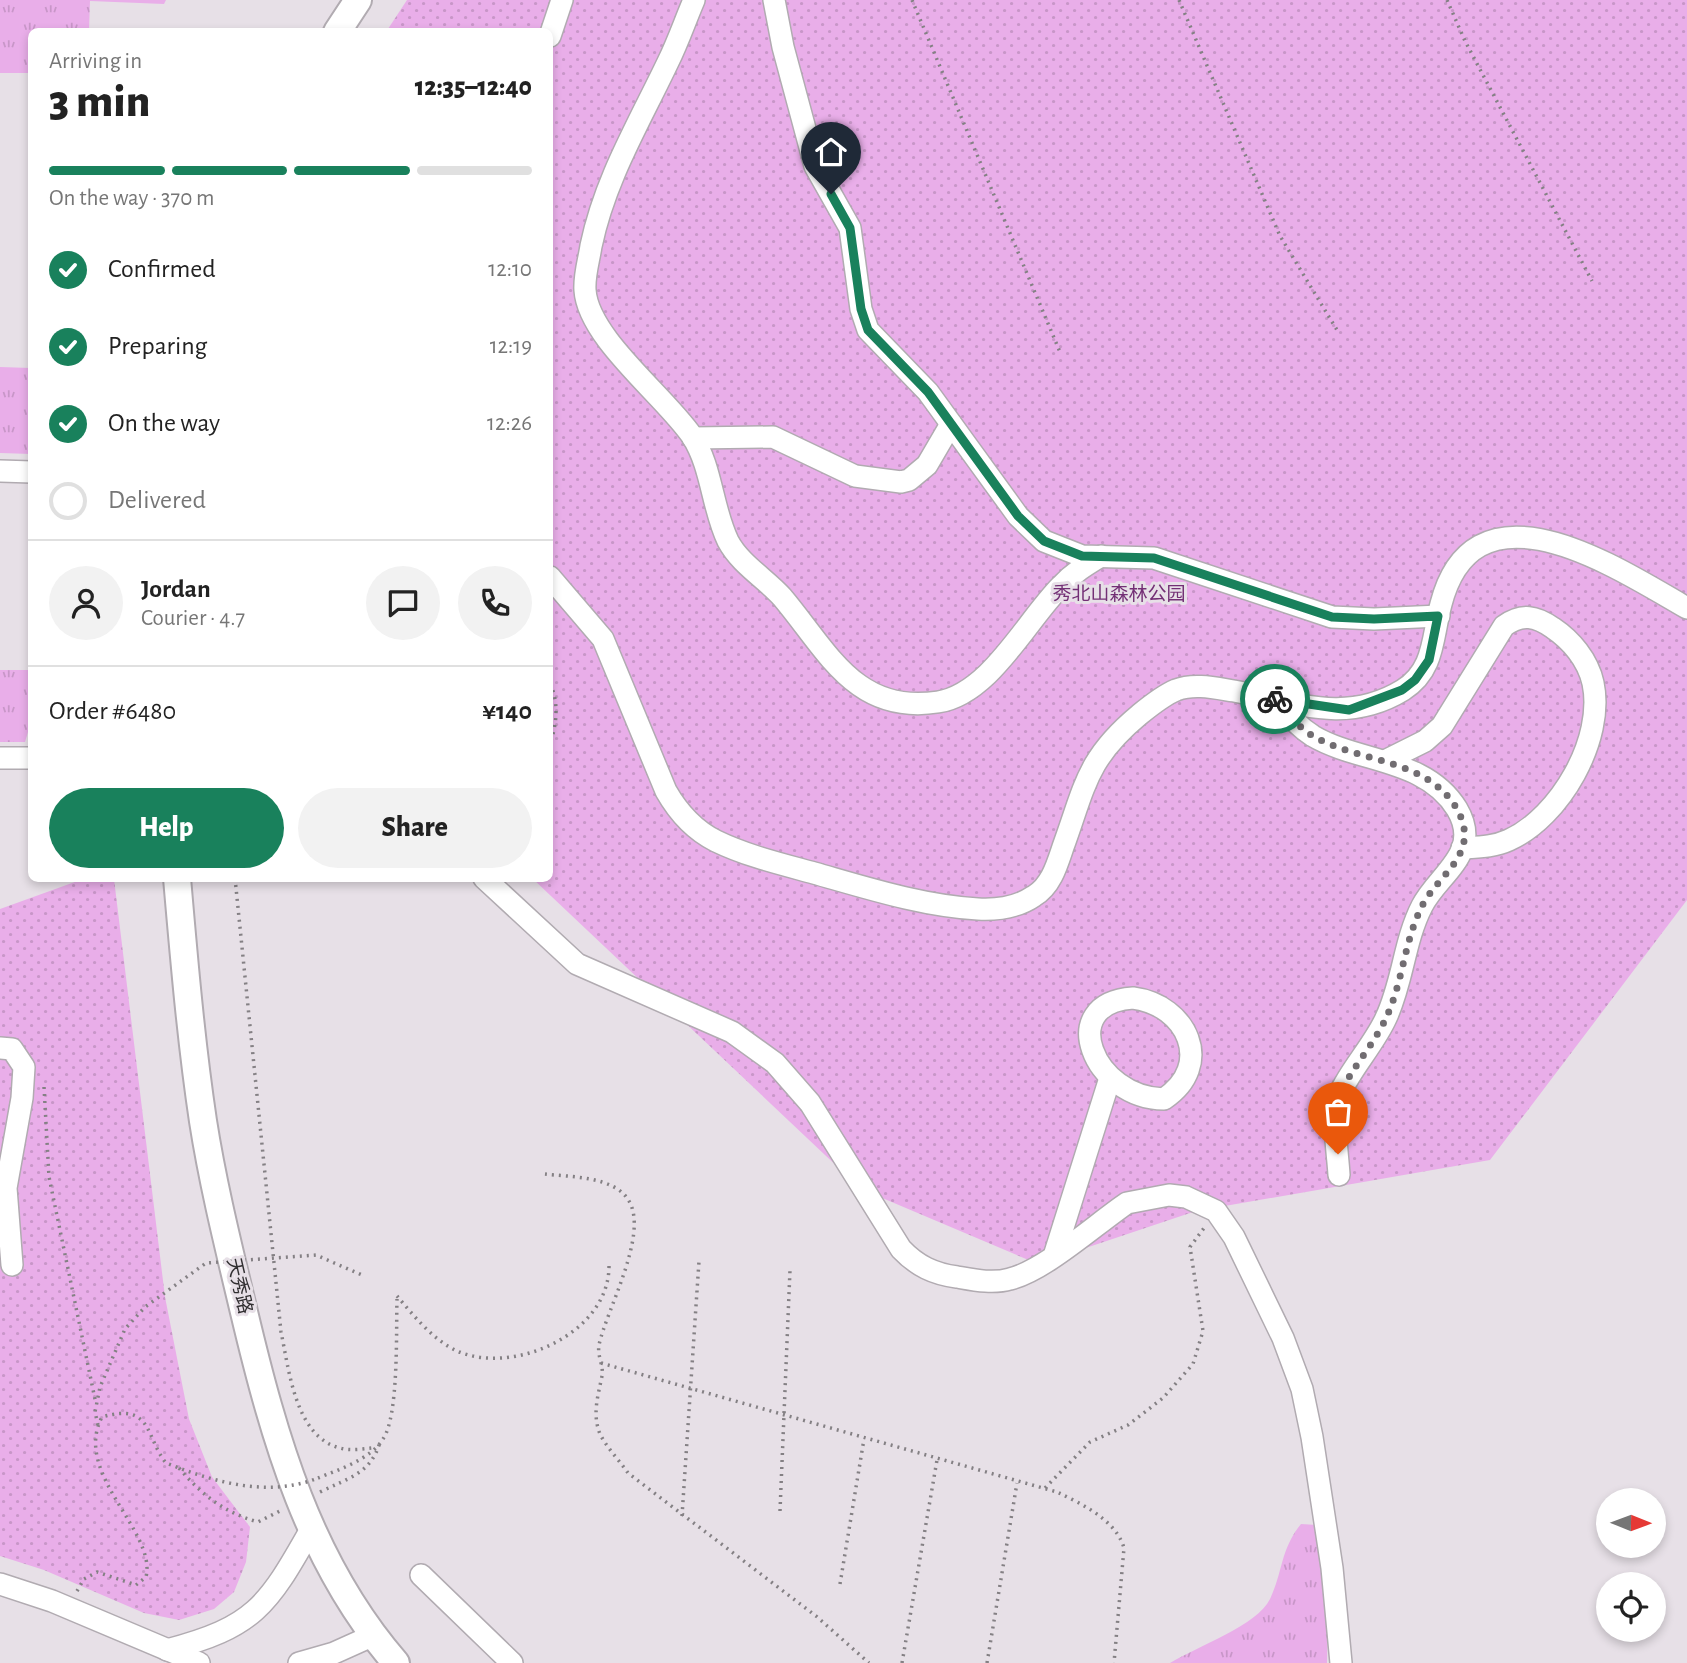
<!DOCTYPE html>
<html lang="en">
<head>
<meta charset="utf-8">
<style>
	body { margin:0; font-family:"Alegreya Sans","Noto Sans SC",sans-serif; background:#f2f2f2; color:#222; height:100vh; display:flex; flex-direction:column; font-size:26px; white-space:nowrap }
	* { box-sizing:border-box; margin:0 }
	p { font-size:23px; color:#767676 }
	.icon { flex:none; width:38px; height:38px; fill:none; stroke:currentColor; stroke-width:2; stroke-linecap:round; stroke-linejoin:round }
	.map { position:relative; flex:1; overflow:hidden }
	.side { position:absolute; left:28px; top:28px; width:525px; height:854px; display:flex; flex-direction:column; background:#fff; border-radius:10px; box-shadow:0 4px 10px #0003 }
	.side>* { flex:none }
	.needle { width:46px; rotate:91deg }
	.tools { position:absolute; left:1596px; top:1488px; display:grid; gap:14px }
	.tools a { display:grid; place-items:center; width:70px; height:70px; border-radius:50%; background:#fff; box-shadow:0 4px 10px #0003; font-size:35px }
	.pin { position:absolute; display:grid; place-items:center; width:60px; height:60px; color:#fff; margin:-72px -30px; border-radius:50% 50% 50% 0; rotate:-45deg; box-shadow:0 0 7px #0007 }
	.pin .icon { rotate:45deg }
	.courier { position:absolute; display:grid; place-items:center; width:70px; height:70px; margin:-35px; border:5px solid #19815c; border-radius:50%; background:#fff; color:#222; box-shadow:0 2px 9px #0007 }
	.summary em { font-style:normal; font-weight:800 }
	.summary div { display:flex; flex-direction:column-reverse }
	.summary { display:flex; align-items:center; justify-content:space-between; height:119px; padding:0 21px }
	h1 { font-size:46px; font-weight:800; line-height:52px }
	.bar { display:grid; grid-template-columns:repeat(4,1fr); gap:10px 7px; align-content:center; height:84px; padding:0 21px }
	.bar i { height:9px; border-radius:5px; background:#e0e0e0 }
	.bar .active { background:#19815c }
	.bar p { grid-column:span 4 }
	.line { display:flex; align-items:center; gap:18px; padding:0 21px; border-top:2px solid #e0e0e0 }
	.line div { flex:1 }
	.round { display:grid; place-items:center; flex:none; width:74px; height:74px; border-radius:37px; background:#f2f2f2 }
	ol { padding:0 21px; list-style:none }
	li { display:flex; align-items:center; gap:21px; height:77px }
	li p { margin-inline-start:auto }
	li .icon { padding:7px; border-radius:50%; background:#19815c; color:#fff; stroke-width:4 }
	li:last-child { color:#767676 }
	li i { width:38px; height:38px; border:4px solid #e0e0e0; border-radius:50% }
	.cta { display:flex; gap:14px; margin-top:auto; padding:14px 21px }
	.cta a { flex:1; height:80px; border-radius:42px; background:#19815c; color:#fff; font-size:28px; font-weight:800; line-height:80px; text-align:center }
	.cta a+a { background:#f2f2f2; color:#222 }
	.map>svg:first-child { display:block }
	.grass { fill:url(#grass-tufts) }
	.park { fill:url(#park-dots) }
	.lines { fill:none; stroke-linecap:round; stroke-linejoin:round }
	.minor-casing { stroke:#b1abb1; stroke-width:24 }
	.major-casing { stroke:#b1abb1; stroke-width:30 }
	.path { stroke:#848084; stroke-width:3.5; stroke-dasharray:2 5; stroke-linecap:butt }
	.minor { stroke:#fff; stroke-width:21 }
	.major { stroke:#fff; stroke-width:26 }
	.path-bridge { stroke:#848084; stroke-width:3.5; stroke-dasharray:2 5; stroke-linecap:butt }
	.done { stroke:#716d71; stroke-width:7; stroke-dasharray:0 12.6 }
	.route { stroke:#19815c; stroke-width:9 }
	.labels { text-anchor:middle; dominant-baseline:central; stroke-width:6; stroke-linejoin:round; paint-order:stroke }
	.park-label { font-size:19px; fill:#732f75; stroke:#e7e0e7 }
	.street-label { font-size:19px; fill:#312f31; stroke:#e7e0e7 }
</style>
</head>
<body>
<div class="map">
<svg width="1687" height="1663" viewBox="0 0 1687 1663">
	<defs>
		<pattern id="grass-tufts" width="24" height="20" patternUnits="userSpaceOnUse" patternTransform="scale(1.75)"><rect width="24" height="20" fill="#e9aee9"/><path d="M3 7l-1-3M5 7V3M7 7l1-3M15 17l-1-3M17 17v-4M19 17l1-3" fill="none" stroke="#c896c8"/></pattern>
		<pattern id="park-dots" width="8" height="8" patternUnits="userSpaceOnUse" patternTransform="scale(1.75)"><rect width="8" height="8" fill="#e9aee9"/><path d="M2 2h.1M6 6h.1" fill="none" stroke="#c896c8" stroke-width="1.8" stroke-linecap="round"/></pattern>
	</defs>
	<rect width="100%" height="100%" fill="#e7e0e7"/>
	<!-- grass -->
	<g class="grass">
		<polygon points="0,0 166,0 164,4 90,1 89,31 32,32 31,73 0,73"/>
		<polygon points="0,367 31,368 31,454 0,453"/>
		<polygon points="0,670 31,670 31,722 25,742 0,742"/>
		<path d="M1301,1524L1317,1525L1328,1608L1327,1663H1170C1196,1647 1258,1625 1270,1599C1283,1572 1280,1550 1301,1524Z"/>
	</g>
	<!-- park -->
	<g class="park">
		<polygon points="407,0 1687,0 1687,900 1490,1160 1196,1211 1038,1264 861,1189 533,879 550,878 550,32 386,32"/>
		<polygon points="83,879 114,879 165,1297 189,1419 212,1477 250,1527 246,1562 234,1592 214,1609 179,1620 144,1613 44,1570 0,1556 0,909"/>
	</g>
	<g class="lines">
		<defs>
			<g id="minor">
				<path d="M694,0C685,21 678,42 668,62C639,123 605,179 591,246C589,260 584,275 585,290C588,338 665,396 692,436C712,467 712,508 728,541C740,564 766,579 782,597C827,650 855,715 938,702C990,694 1026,621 1061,586C1073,573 1086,565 1101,556"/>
				<polyline points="774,0 783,47 815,166 850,228 861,309 868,330 928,392 1018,516 1044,541 1082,556 1154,558 1332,617 1374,619 1439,616"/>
				<polyline points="550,36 562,0"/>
				<polyline points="693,438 773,437 855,476 901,482 909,480 927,465 951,424"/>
				<polyline points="0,471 32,472"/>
				<path d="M550,577L603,639L666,791C678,812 694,830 716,841C747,856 781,864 814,873C867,888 923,906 978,909C997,910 1018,907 1034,896C1051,886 1057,865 1063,847C1085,787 1086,759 1139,715C1150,706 1162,696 1176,690C1194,683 1215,688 1234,691C1294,702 1346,725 1403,690C1435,670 1432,637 1441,604C1475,473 1617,568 1687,608"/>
				<path d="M1275,698C1286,713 1297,726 1313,736C1359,763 1426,758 1457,809C1483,853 1438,874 1422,906C1404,941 1403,982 1386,1018C1374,1045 1347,1073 1337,1100C1332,1118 1338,1156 1339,1175"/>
				<polyline points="0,758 32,758"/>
				<path d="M1385,761L1425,741L1442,726L1504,626C1522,613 1536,616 1553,628C1571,640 1588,660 1593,683C1605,739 1560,817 1509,840C1494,847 1478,847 1462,848"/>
				<path d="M484,878L577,964L732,1032L775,1063L810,1103L901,1249C917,1266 934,1274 957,1277C974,1280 993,1284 1010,1279C1044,1271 1096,1224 1127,1203L1169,1195L1186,1197L1216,1211L1234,1237L1283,1338L1302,1389L1312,1437L1332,1568L1341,1663"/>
				<path d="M1133,998C1187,1005 1215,1065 1164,1099C1093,1098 1055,1003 1133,998Z"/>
				<polyline points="0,1048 12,1049 24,1067 22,1098 6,1188 12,1265"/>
				<polyline points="1055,1253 1110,1078"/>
				<polyline points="421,1575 512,1663"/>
				<polyline points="0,1584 52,1601 199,1663"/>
				<path d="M167,1650C254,1627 267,1607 310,1531"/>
				<polyline points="299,1663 334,1653 374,1635"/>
			</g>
			<g id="major">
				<polyline points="337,32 358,0"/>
				<path d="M177,878C184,959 191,1041 203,1121C213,1185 229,1249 244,1312C274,1438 309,1563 396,1663"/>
			</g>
		</defs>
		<!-- minor casing -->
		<use href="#minor" class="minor-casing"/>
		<!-- major casing -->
		<use href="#major" class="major-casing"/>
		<!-- path -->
		<g class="path">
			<polyline points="912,0 1060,352"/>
			<polyline points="1179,0 1280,236 1337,330"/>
			<polyline points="1447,0 1465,41 1592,281"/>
			<path d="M550,684C559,701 557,725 550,743"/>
			<path d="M235,878L281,1332C289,1369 295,1437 340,1448C350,1451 362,1449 372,1448"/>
			<polyline points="44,1087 49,1177 96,1404"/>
			<path d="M545,1174C570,1177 615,1176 629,1201C649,1235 606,1311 599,1345C597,1356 604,1366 602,1376C598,1396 592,1414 600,1434C607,1448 619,1460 628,1473L816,1616L869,1663"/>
			<path d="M397,1296C414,1316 433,1340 457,1351C514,1376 610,1333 609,1265"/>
			<path d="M601,1363L1057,1492C1082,1504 1116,1520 1124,1548L1114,1663"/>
			<path d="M179,1468C202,1495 223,1512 258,1522L282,1510"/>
			<path d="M318,1478C338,1470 371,1459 383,1439C399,1416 396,1329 397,1299"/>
			<polyline points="1045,1488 1090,1442 1128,1425 1163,1398 1193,1364 1203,1331 1190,1247 1204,1228"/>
			<path d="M320,1492C348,1478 371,1474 380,1442"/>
			<polyline points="780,1511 790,1270"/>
			<polyline points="682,1516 699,1261"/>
			<polyline points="840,1584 864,1439"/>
			<polyline points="77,1591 84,1579 97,1572 136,1585"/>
			<polyline points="902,1663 937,1460"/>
			<polyline points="987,1663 1017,1483"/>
		</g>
		<!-- minor -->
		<use href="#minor" class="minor"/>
		<!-- major -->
		<use href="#major" class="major"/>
		<!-- path-bridge -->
		<g class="path-bridge">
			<polyline points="98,1425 95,1412 100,1387 125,1329 145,1307 206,1263 316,1255 362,1275"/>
			<path d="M136,1585L146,1577C157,1531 72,1474 102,1417C153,1402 145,1437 166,1463C214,1482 268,1498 318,1478"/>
		</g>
	</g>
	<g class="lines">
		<!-- done -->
		<path class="done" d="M1275,699C1287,713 1297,726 1313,736C1359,763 1427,758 1457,809C1482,854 1438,874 1422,906C1404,942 1403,982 1386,1018C1374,1045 1347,1073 1338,1100C1332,1116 1337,1138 1338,1154"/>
		<!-- route -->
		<polyline class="route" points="831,194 850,228 861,309 868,330 928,392 1018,516 1044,541 1082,556 1154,558 1332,617 1374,619 1438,616 1429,660 1415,680 1402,690 1349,710 1275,699"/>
	</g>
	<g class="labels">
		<!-- park labels -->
		<g class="park-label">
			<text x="1119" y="594">秀北山森林公园</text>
		</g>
		<!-- street labels -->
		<g class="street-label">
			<text transform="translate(239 1286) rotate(77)">天秀路</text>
		</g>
	</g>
</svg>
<div class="tools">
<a><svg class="needle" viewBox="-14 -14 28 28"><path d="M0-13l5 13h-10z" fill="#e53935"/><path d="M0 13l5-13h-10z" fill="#767676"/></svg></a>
<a><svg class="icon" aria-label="locate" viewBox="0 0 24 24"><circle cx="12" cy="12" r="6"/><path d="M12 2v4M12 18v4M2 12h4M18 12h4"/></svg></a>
</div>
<div class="pin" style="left:1338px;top:1154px;background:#ea580c"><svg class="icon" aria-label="bag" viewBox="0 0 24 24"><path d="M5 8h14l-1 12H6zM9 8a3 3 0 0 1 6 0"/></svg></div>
<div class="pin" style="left:831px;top:194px;background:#1f2937"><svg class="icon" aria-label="home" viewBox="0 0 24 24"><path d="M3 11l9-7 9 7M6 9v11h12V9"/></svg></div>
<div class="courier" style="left:1275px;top:699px"><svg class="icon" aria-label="bike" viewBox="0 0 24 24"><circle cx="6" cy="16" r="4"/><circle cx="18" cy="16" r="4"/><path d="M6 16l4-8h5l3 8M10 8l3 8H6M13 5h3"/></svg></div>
<section class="side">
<div class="summary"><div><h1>3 min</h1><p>Arriving in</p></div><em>12:35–12:40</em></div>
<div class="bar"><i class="active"></i><i class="active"></i><i class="active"></i><i></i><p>On the way · 370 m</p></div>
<ol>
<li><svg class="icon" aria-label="check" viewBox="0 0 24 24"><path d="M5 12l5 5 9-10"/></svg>Confirmed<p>12:10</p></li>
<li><svg class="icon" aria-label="check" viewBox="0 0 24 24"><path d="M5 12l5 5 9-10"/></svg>Preparing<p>12:19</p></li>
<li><svg class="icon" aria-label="check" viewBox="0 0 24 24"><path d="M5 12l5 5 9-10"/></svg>On the way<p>12:26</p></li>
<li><i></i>Delivered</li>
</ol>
<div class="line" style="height:126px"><a class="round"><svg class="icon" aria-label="person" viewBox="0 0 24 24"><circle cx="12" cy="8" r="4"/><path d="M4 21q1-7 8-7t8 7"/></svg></a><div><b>Jordan</b><p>Courier · 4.7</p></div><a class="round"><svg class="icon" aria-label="chat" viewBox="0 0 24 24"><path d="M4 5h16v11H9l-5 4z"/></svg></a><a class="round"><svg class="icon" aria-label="phone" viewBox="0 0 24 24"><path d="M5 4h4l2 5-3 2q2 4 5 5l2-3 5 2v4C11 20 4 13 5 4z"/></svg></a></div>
<div class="line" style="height:91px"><div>Order #6480</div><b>¥140</b></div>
<div class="cta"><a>Help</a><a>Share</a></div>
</section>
</div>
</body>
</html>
